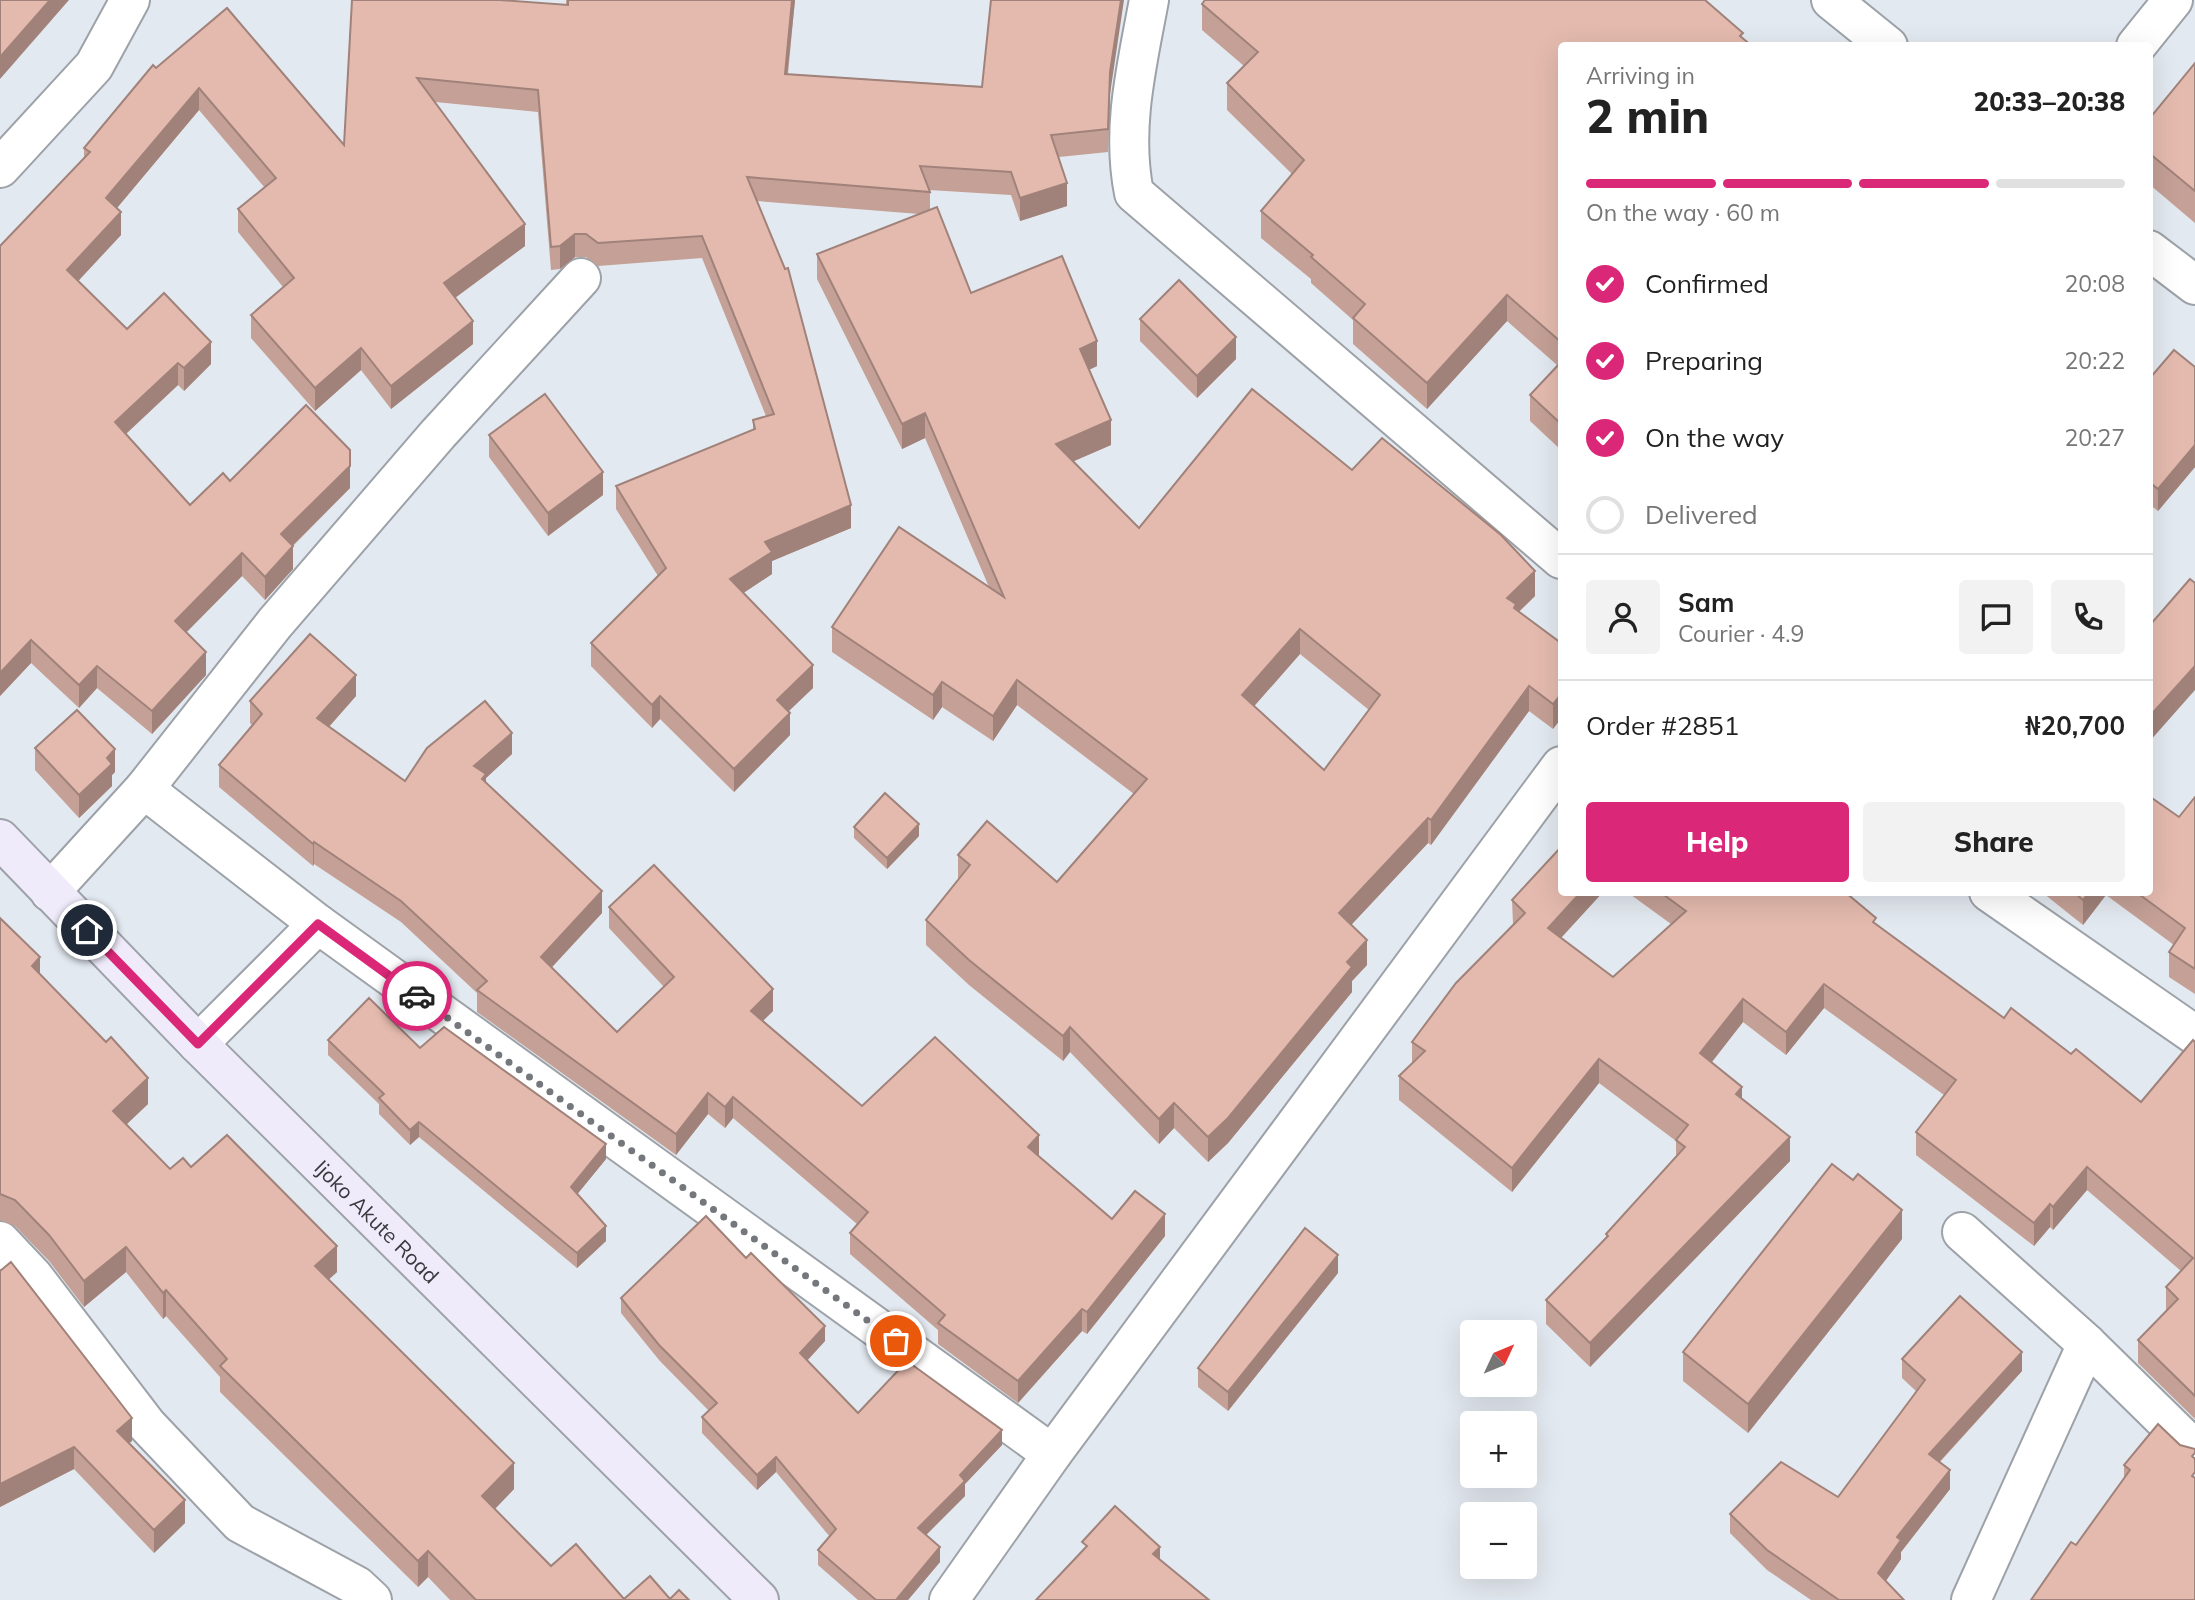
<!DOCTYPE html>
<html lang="en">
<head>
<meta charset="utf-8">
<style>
	body { margin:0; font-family:Mulish,sans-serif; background:#f2f2f2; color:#222; height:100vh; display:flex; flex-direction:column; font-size:26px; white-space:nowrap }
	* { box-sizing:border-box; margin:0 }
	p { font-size:23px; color:#767676 }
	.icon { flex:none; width:38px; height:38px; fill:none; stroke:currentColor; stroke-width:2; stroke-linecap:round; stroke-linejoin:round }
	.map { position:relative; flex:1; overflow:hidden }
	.details { position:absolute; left:1558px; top:42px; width:595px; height:854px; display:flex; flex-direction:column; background:#fff; border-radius:7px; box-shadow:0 7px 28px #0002 }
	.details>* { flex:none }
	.needle { width:46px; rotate:46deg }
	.controls { position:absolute; left:1460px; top:1320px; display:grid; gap:14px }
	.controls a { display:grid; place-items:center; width:77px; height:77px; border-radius:7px; background:#fff; box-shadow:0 7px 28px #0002; font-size:35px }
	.pin { position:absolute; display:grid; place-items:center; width:60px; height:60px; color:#fff; margin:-30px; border:4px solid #fff; border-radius:50%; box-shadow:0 2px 7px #0007 }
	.courier { position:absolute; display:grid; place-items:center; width:70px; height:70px; margin:-35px; border:5px solid #db2777; border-radius:50%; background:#fff; color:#222; box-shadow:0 2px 9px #0007 }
	.overview em { font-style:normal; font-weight:800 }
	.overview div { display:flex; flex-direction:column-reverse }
	.overview { display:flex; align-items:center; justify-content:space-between; height:119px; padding:0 28px }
	h1 { font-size:46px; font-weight:800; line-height:52px }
	.bar { display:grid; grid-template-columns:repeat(4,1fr); gap:10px 7px; align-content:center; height:84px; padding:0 28px }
	.bar i { height:9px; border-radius:5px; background:#e0e0e0 }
	.bar .on { background:#db2777 }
	.bar p { grid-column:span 4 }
	.line { display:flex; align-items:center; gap:18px; padding:0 28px; border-top:2px solid #e0e0e0 }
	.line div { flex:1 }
	.round { display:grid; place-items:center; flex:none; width:74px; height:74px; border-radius:7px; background:#f2f2f2 }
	ol { padding:0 28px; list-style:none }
	li { display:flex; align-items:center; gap:21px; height:77px }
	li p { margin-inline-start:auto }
	li .icon { padding:7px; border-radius:50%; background:#db2777; color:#fff; stroke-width:4 }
	li:last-child { color:#767676 }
	li i { width:38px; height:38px; border:4px solid #e0e0e0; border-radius:50% }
	.action { display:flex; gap:14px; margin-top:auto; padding:14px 28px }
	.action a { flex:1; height:80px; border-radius:7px; background:#db2777; color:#fff; font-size:28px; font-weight:800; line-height:80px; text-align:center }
	.action a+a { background:#f2f2f2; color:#222 }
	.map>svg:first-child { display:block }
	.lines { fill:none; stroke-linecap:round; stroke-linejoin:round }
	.street-casing { stroke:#9da2a8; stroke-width:42 }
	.secondary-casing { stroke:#9da2a8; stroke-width:42 }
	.street { stroke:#fff; stroke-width:38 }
	.secondary { stroke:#f0ebfb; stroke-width:38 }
	.wall { fill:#c4a096; fill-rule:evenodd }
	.shaded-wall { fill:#a0827a }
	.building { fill:#e4baae; stroke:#a0827a; stroke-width:2; fill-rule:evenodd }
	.done { stroke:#74777c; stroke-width:7; stroke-dasharray:0 12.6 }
	.route { stroke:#db2777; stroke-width:9 }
	.labels { text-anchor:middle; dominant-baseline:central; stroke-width:6; stroke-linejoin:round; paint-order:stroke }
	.street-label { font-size:21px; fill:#383a3d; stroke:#e3e9f0 }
</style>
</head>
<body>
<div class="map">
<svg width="2195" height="1600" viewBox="0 0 2195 1600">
	<rect width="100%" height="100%" fill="#e3e9f0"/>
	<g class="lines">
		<defs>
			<g id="street">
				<path d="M1149,0C1137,65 1121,128 1134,193L1561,559"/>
				<polyline points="1831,0 1888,46"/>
				<polyline points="2136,46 2173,0"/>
				<polyline points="0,168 94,66 130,0"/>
				<polyline points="2149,250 2195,285"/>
				<polyline points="144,789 275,623 438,434 581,278"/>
				<polyline points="50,892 144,789 318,924"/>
				<polyline points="1989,892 2195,1035"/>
				<polyline points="198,1044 318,924 1052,1454"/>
				<polyline points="1962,1232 2087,1344 2195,1450"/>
				<polyline points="0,1241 33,1276 147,1425 240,1523 357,1586 372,1600"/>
				<polyline points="949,1600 1052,1454 1561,766"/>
				<polyline points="1971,1600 2087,1344"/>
			</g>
			<g id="secondary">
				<path id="s1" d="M0,839L198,1044L759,1600"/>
			</g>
		</defs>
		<!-- street casing -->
		<use href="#street" class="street-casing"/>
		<!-- secondary casing -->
		<use href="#secondary" class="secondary-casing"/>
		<!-- street -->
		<use href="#street" class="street"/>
		<!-- secondary -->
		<use href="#secondary" class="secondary"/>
	</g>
	<!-- wall -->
	<g class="wall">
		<path d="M352,0L566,5V0H795L788,74L1110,94L1108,152L1059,157L1067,206L1020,221L1011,195L929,190L930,192V210L971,293L1097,366L1089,370L1111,445L1073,461L1139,528L1352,470L1535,596L1519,612L1561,643L1553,729L1529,711L1431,845L1428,843L1351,925L1367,965L1352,981V992L1228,1143L1208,1162L1174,1128L1159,1144L1070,1052L1063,1061L969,985L926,945V920L958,880V855L1057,882L1134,794L1017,705L993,741L942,707L933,720L832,652V627L989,587L925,438L902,449L817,279V254L919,214L757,201L851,528L772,561V574L743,593L813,688L789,711L790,735L734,792L660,719L652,728L591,666V643L658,576L616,509V486L753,430V420L766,416L702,258L598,266L586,257H575L560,269L551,270L538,112L435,102L525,246L455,298L473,344L391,409L361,370L315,411L251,338V315L283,287L238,232V209L265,188L199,110L117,208L121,235L78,281L127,329L211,364L184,391L178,385L126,434L190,505L230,481L350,488L293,546V569L265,600L242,576L186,632L206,675L152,734L97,688L79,708L31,663L0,696V246L84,158V148L156,68L344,145ZM1300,654L1369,710L1324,770L1254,706Z"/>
		<polygon points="1202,4 1561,46 1561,450 1530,421 1530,395 1557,365 1507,321 1427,409 1353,344 1353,320 1311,283 1311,279 1261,238 1261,211 1292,174 1227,110 1227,83 1244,66 1202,30"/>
		<polygon points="2195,63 2195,223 2149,184 2149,119"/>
		<polygon points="1140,319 1236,359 1197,398 1140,341"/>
		<polygon points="2195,367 2195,467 2158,511 2149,504 2149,379"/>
		<polygon points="489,435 603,495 548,536 489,457"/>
		<polygon points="356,696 329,727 405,781 512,754 486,778 486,783 602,913 551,968 617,1032 664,987 609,928 609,907 773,1011 763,1021 862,1106 1039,1157 1112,1219 1165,1236 1087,1334 1082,1331 1018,1403 938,1344 938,1330 850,1254 850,1233 857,1224 733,1118 725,1128 708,1114 676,1155 477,1012 477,993 401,922 314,864 313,866 219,787 219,765 253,726 250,723 250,701"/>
		<polygon points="35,748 115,772 112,775 112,786 79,818 35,770"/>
		<polygon points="2195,797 2195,994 2169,977 2169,952 2174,945 2106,895 2083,925 2043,893 2149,892 2179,817"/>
		<polygon points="854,827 919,836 887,869 854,838"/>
		<polygon points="1603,892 1561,938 1613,977 1671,924 1627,892 1845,892 1876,924 2004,1018 2071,1054 2141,1102 2195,1042 2195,1419 2138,1363 2138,1340 2166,1311 2166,1287 2181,1271 2087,1190 2053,1230 2050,1227 2034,1246 1916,1155 1916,1132 1944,1095 1824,1008 1786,1055 1743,1022 1712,1062 1790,1161 1590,1367 1546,1324 1546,1300 1606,1239 1606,1234 1676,1156 1676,1141 1599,1083 1512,1192 1399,1100 1399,1076 1412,1063 1412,1042 1513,924 1512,900"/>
		<polygon points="0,918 40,974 148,1104 127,1124 170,1169 191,1167 337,1272 328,1280 514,1489 495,1509 551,1566 624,1599 670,1599 689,1600 450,1600 428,1577 418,1587 220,1392 220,1377 166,1316 163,1319 126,1272 84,1307 49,1261 15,1226 0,1220"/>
		<polygon points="328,1040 420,1048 606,1159 577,1194 606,1241 577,1268 419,1137 410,1145 379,1114 379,1104 328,1055"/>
		<polygon points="1902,1239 1748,1433 1683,1381 1683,1352"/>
		<polygon points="0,1271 132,1441 129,1443 185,1523 154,1553 74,1469 0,1507"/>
		<polygon points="1338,1273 1228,1411 1198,1387 1198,1368"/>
		<polygon points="621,1298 825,1341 807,1361 858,1413 1002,1445 965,1484 965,1496 926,1535 940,1562 908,1600 858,1600 818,1565 818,1550 830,1537 776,1472 757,1490 702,1433 702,1417 709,1411 659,1360 621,1313"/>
		<polygon points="1902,1359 2022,1371 1940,1462 1950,1489 1901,1552 1901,1559 1886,1581 1904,1600 1811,1600 1767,1570 1730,1533 1730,1514 1838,1497 1917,1392 1902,1378"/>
		<polygon points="2180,1445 2031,1600 2076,1545 2124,1478 2124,1465"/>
	</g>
	<!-- shaded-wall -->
	<g class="shaded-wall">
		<polygon points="50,0 69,0 0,79 0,57"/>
		<polygon points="792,0 795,0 785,96 785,74"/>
		<polygon points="1121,0 1124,0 1110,94 1108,152 1110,72"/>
		<polygon points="199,88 199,110 106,221 106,198"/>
		<polygon points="1067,183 1067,206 1020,221 1020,198"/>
		<polygon points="121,212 121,235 67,293 67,270"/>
		<polygon points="525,224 525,246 444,306 444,283"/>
		<polygon points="575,234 575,257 560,269 560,246"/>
		<polygon points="1507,295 1507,321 1427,409 1427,383"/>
		<polygon points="473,321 473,344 391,409 391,386"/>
		<polygon points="1236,337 1236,359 1197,398 1197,376"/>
		<polygon points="1097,341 1097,366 1080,374 1080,349"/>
		<polygon points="211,342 211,364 184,391 184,368"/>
		<polygon points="361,348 361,370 315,411 315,388"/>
		<polygon points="178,363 178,385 115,444 115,422"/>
		<polygon points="925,413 925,438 902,449 902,424"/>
		<polygon points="1111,420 1111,445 1056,469 1056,444"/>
		<polygon points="2195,445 2195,467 2158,511 2158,489"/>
		<polygon points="350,466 350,488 281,557 281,534"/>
		<polygon points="603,472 603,495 548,536 548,513"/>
		<polygon points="851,505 851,528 772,561 772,574 730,602 730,579 765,542"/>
		<polygon points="293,546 293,569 265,600 265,577"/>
		<polygon points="242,553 242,576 175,644 175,621"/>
		<polygon points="1535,571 1535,596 1516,614 1507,598"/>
		<polygon points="1300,629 1300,654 1242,720 1242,695"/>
		<polygon points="31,640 31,663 0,696 0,673"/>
		<polygon points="206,652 206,675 152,734 152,711"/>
		<polygon points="813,665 813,688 777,722 777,700"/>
		<polygon points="97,666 97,688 79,708 79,685"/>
		<polygon points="2195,666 2195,690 2149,742 2149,717"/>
		<polygon points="356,675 356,696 317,740 317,718"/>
		<polygon points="1017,680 1017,705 993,741 993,716"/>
		<polygon points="942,682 942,707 933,720 933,695"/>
		<polygon points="1529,686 1529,711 1431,845 1431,820"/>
		<polygon points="1561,694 1561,719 1553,729 1553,704"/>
		<polygon points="660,696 660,719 652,728 652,705"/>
		<polygon points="790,713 790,735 734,792 734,769"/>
		<polygon points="512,733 512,754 486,778 486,796 474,766"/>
		<polygon points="115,749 115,772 112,775 112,786 79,818 79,795 107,758"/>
		<polygon points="1428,818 1428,843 1339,938 1339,913"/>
		<polygon points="919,824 919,836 887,869 887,858"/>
		<polygon points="314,842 314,864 313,866 313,844"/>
		<polygon points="602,891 602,913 541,979 541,957"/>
		<polygon points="1581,892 1603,892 1548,952 1548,928"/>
		<polygon points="2089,892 2106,892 2106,895 2083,925 2083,900"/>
		<polygon points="1367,940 1367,965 1352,981 1352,992 1228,1143 1208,1162 1208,1137 1347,962"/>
		<polygon points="40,957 40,983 32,966"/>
		<polygon points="1824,984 1824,1008 1786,1055 1786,1032"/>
		<polygon points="773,989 773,1011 751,1032 751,1011"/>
		<polygon points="1743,999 1743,1022 1700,1077 1700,1053"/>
		<polygon points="1070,1027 1070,1052 1063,1061 1063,1036"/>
		<polygon points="1599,1059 1599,1083 1512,1192 1512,1168"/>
		<polygon points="148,1078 148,1104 113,1137 113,1111"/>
		<polygon points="1742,1087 1742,1110 1736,1094"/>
		<polygon points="708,1093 708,1114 676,1155 676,1134"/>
		<polygon points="733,1097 733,1118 725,1128 725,1107"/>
		<polygon points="1174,1103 1174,1128 1159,1144 1159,1119"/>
		<polygon points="419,1122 419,1137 410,1145 410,1130"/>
		<polygon points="1039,1135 1039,1156 1028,1147"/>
		<polygon points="1790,1137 1790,1161 1590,1367 1590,1343"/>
		<polygon points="606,1144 606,1159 571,1202 571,1187"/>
		<polygon points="2087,1167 2087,1190 2053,1230 2053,1207"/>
		<polygon points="2050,1204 2050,1227 2034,1246 2034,1223"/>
		<polygon points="1902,1210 1902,1239 1748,1433 1748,1404"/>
		<polygon points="1165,1214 1165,1236 1087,1334 1087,1312"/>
		<polygon points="606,1226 606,1241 577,1268 577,1253"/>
		<polygon points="337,1246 337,1272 315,1292 315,1266"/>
		<polygon points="126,1247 126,1272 84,1307 84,1281"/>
		<polygon points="1338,1255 1338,1273 1228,1411 1228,1392"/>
		<polygon points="166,1290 166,1316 163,1319 163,1293"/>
		<polygon points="1082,1309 1082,1331 1018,1403 1018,1381"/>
		<polygon points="825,1326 825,1341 800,1368 800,1353"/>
		<polygon points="2022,1352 2022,1371 1929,1473 1929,1454"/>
		<polygon points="132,1418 132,1441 117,1453 117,1431"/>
		<polygon points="1002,1430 1002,1445 965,1484 965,1496 918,1543 918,1528 960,1475"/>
		<polygon points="74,1447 74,1469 0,1507 0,1484"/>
		<polygon points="776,1457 776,1472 757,1490 757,1475"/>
		<polygon points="514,1463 514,1489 482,1522 482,1496"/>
		<polygon points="1950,1470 1950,1489 1901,1552 1901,1559 1878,1592 1878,1573 1897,1537"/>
		<polygon points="185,1500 185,1523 154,1553 154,1530"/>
		<polygon points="940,1547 940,1562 908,1600 896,1600"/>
		<polygon points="1160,1547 1160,1566 1153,1554"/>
		<polygon points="428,1551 428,1577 418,1587 418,1561"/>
	</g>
	<!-- building -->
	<g class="building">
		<polygon points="0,0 50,0 0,57"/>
		<polygon points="352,0 500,0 568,5 568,0 792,0 785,74 982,87 991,0 1121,0 1110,72 1108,129 1051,135 1067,183 1020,198 1011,172 920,166 930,192 747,177 785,269 788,268 851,505 765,542 772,552 730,579 813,665 777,700 790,713 734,769 660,696 652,705 591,643 666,568 616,486 755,429 753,420 774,414 702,236 598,243 586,234 575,234 560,246 551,247 538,90 417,78 525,224 444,283 473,321 391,386 361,348 315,388 251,315 294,278 238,209 276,178 199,88 106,198 121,212 67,270 127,329 164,293 211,342 184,368 178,363 115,422 190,505 223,473 230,481 306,405 350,450 350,466 281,534 293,546 265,577 242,553 175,621 206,652 152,711 97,666 79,685 31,640 0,673 0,246 90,152 84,148 153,65 156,68 227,8 344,145"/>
		<polygon points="1205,0 1705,0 1743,33 1740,36 1752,46 1561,46 1561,342 1507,295 1427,383 1353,318 1365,304 1311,257 1313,255 1261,211 1304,160 1227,83 1258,52 1202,4"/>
		<polygon points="2195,63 2195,191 2149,153 2149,119"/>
		<path d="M937,207L971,293L1062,256L1097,341L1080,349L1111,420L1056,444L1139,528L1252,389L1352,470L1382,438L1501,535L1535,571L1507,598L1516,604L1514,608L1561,643V694L1553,704L1529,686L1431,820L1428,818L1339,913L1367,940L1347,962L1352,967L1228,1118L1208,1137L1174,1103L1159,1119L1070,1027L1063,1036L969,960L926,920L970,865L958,855L987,821L1057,882L1147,779L1017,680L993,716L942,682L933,695L832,627L899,527L1004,597L925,413L902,424L817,254ZM1300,629L1380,695L1324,770L1242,695Z"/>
		<polygon points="1179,280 1236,337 1197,376 1140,319"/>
		<polygon points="2174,350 2195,367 2195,445 2158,489 2149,482 2149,379"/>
		<polygon points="1561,362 1561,424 1530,395"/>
		<polygon points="545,394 603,472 548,513 489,435"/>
		<polygon points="2190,579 2195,583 2195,666 2149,717 2149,626"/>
		<polygon points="310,634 356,675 317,718 405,781 427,748 485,701 512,733 474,766 486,774 482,779 602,891 541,957 617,1032 674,977 609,907 654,865 773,989 751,1011 862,1106 935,1037 1039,1135 1028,1147 1112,1219 1135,1191 1165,1214 1087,1312 1082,1309 1018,1381 938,1323 945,1315 850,1233 868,1212 733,1097 725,1107 708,1093 676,1134 477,990 487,981 401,901 314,842 313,844 219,765 262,714 250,701"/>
		<polygon points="77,710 115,749 107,758 112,764 79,795 35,748"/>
		<polygon points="885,793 919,824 887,858 854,827"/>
		<polygon points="2149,796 2179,817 2195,797 2195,969 2169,952 2185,928 2136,892 2149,892"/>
		<polygon points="1561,847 1561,892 1581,892 1548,928 1613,977 1686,911 1660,892 1845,892 1876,918 1873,922 2004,1018 2011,1008 2071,1054 2076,1049 2141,1102 2193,1040 2195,1042 2195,1396 2138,1340 2178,1299 2166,1287 2193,1258 2087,1167 2053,1207 2050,1204 2034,1223 1916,1132 1956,1080 1824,984 1786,1032 1743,999 1700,1053 1742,1087 1736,1094 1790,1137 1590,1343 1546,1300 1608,1236 1606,1234 1685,1147 1676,1140 1688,1125 1599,1059 1512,1168 1399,1076 1425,1051 1412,1042 1456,983 1525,913 1512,900"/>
		<polygon points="2074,892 2089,892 2083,900"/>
		<polygon points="0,918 40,957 32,966 106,1042 111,1037 148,1078 113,1111 170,1169 183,1158 191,1167 227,1135 337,1246 315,1266 514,1463 482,1496 551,1566 576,1544 624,1599 650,1576 670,1599 679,1590 689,1600 476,1600 428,1551 418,1561 220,1366 227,1359 166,1290 163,1293 126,1247 84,1281 49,1235 15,1200 0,1194"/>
		<polygon points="369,998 420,1048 444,1027 606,1144 571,1187 606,1226 577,1253 419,1122 410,1130 379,1098 384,1094 328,1040"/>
		<polygon points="1832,1164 1853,1180 1858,1174 1902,1210 1748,1404 1683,1352"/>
		<polygon points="706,1216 746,1258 751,1253 825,1326 800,1353 858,1413 907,1361 1002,1430 960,1475 965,1481 918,1528 940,1547 896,1600 876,1600 818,1550 836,1529 776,1457 757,1475 702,1417 717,1403 659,1345 621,1298"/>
		<polygon points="1305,1228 1338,1255 1228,1392 1198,1368"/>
		<polygon points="11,1262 132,1418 117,1431 185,1500 154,1530 74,1447 0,1484 0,1271"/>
		<polygon points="1960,1296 2022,1352 1929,1454 1950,1470 1897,1537 1901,1540 1878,1573 1904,1600 1839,1600 1767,1550 1730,1514 1781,1462 1838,1497 1925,1380 1902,1359"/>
		<polygon points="2158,1424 2180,1445 2195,1449 2195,1453 2192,1456 2195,1459 2195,1472 2192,1476 2195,1478 2195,1600 2031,1600 2071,1542 2076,1545 2130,1470 2124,1465"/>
		<polygon points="1115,1506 1160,1547 1153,1554 1209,1600 1036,1600 1087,1546 1082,1542"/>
	</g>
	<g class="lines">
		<!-- done -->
		<polyline class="done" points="417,996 896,1341"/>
		<!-- route -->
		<polyline class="route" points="87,930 198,1044 318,924 417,996"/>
	</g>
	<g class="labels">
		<!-- street labels -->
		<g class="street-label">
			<text stroke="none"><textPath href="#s1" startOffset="537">Ijoko Akute Road</textPath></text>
		</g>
	</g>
</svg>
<div class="controls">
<a><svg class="needle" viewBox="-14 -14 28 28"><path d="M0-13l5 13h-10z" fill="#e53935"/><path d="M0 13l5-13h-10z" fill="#767676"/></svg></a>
<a>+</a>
<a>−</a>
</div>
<div class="pin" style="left:896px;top:1341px;background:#ea580c"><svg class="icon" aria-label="bag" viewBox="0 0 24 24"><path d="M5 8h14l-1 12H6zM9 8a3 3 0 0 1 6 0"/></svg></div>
<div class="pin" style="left:87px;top:930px;background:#1f2937"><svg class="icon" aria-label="home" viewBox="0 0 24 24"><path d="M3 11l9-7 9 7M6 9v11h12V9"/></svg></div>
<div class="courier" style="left:417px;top:996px"><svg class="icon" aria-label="car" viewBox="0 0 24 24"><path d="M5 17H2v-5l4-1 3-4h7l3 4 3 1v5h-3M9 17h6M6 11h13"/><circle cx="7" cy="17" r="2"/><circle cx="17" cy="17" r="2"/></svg></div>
<section class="details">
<div class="overview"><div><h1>2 min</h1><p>Arriving in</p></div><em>20:33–20:38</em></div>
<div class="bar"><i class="on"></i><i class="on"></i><i class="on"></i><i></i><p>On the way · 60 m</p></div>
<ol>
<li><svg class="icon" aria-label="check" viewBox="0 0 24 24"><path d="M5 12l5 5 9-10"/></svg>Confirmed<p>20:08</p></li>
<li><svg class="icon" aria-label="check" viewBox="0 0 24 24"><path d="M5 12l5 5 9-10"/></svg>Preparing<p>20:22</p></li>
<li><svg class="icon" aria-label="check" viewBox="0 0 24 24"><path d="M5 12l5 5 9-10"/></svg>On the way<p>20:27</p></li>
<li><i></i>Delivered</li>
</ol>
<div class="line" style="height:126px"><a class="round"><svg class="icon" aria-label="person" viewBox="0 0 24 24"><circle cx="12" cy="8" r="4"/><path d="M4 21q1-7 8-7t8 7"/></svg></a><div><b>Sam</b><p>Courier · 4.9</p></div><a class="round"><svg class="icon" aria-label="chat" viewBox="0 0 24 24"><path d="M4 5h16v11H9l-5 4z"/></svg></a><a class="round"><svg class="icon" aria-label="phone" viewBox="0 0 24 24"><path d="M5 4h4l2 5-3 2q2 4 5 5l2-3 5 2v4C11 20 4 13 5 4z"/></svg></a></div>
<div class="line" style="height:91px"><div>Order #2851</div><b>₦20,700</b></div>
<div class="action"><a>Help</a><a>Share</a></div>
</section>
</div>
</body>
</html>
